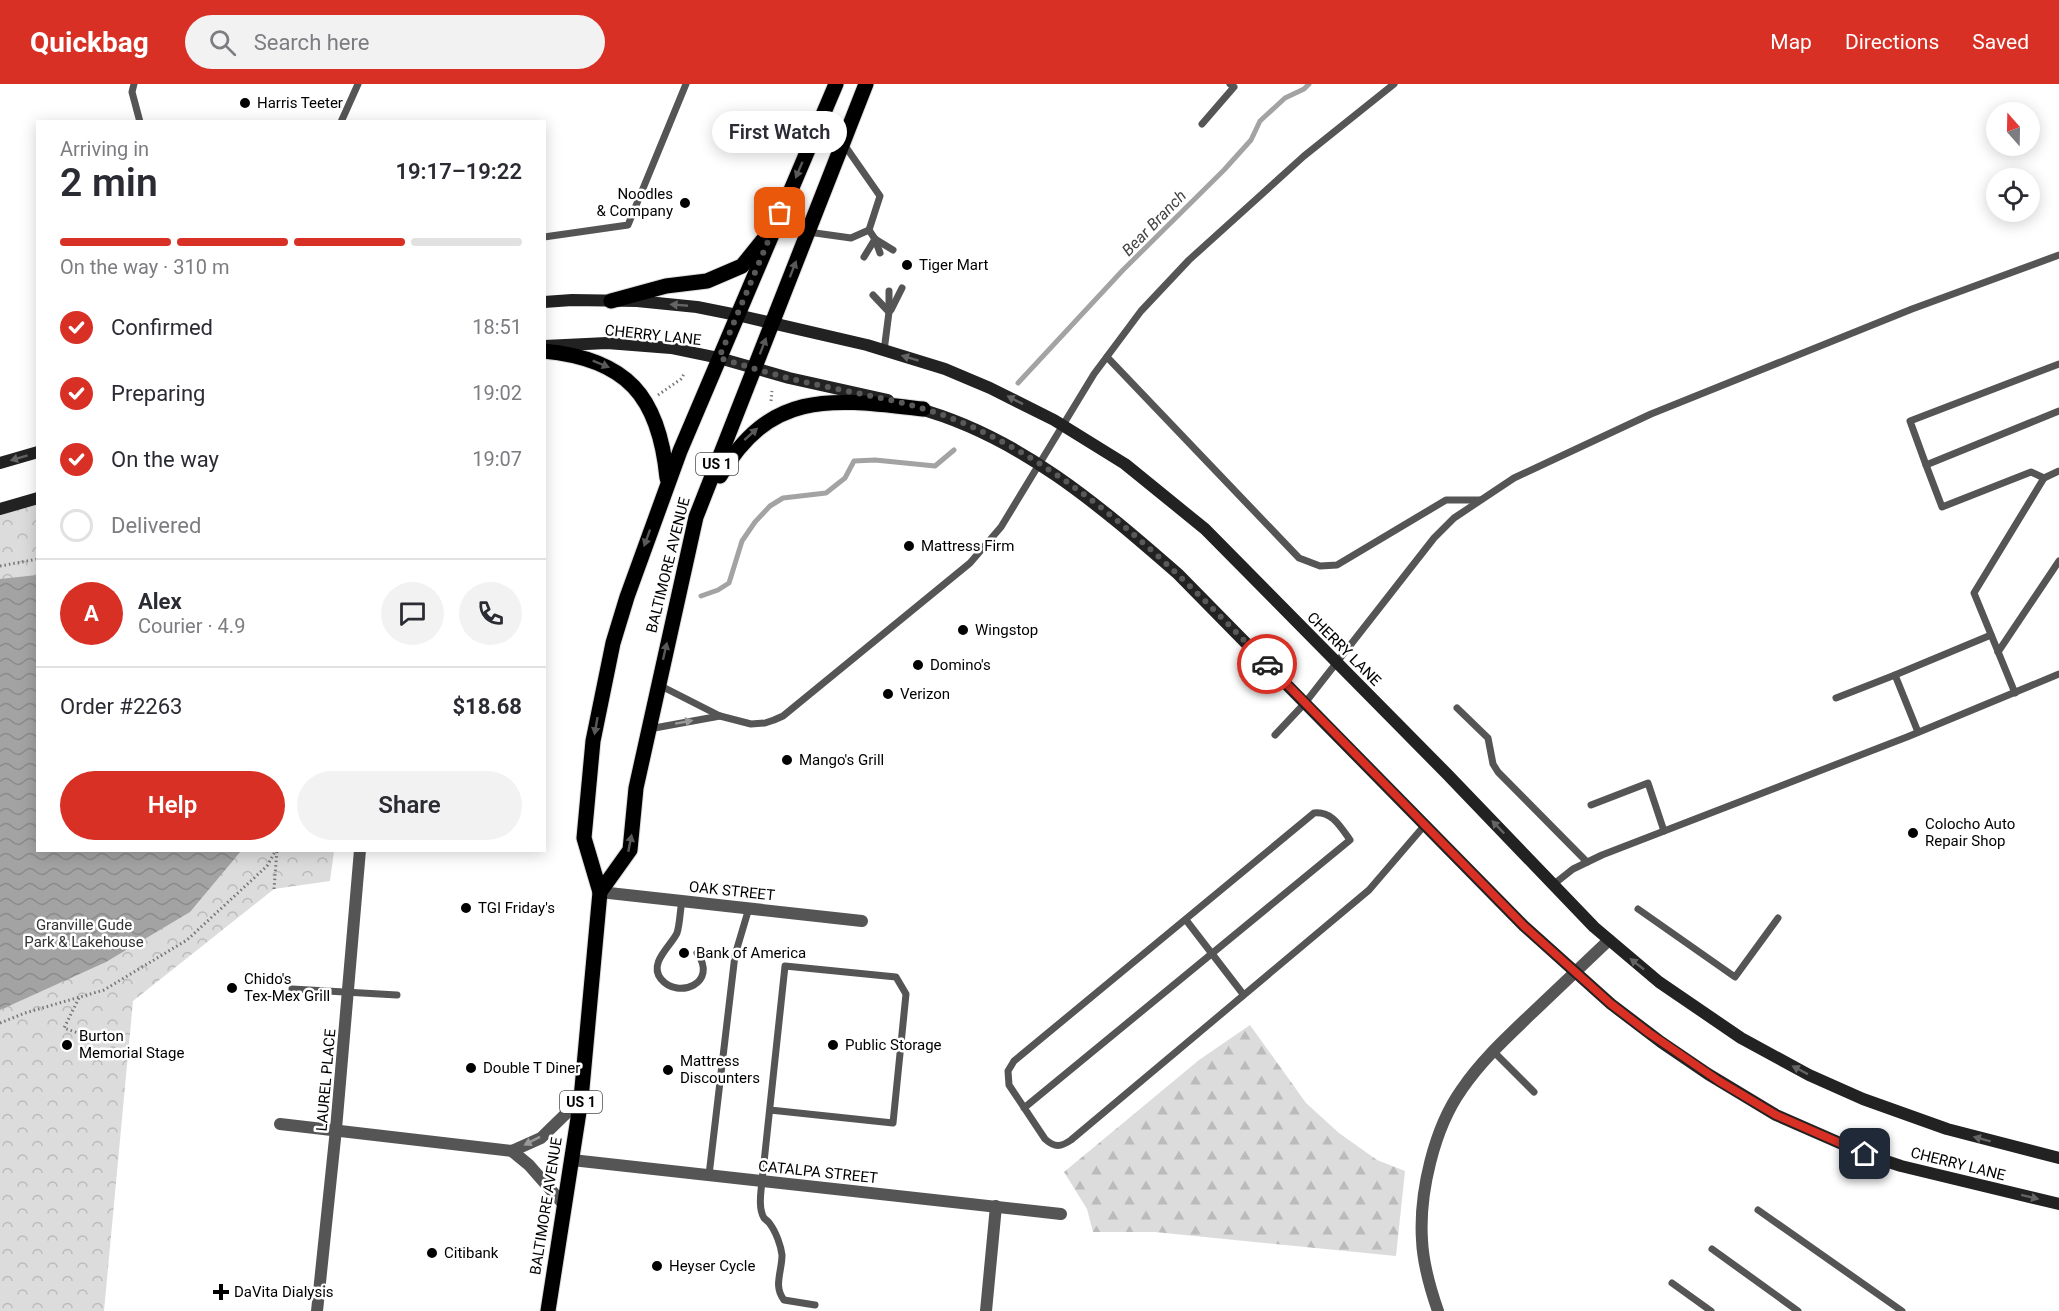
<!DOCTYPE html>
<html lang="en">
<head>
<meta charset="utf-8">
<style>
	body { margin:0; font-family:Roboto,sans-serif; background:#f2f2f3; color:#2b2b33; height:100vh; display:flex; flex-direction:column; font-size:22px; white-space:nowrap }
	* { box-sizing:border-box; margin:0 }
	p { font-size:20px; color:#7c7c81 }
	.icon { flex:none; width:33px; height:33px; fill:none; stroke:currentColor; stroke-width:2; stroke-linecap:round; stroke-linejoin:round }
	.map { position:relative; flex:1; overflow:hidden }
	.side { position:absolute; left:36px; top:36px; width:510px; height:732px; display:flex; flex-direction:column; background:#fff; border-radius:0px; box-shadow:0 3px 15px #0003 }
	.side>* { flex:none }
	.needle { width:39px; rotate:340deg }
	.buttons { position:absolute; left:1986px; top:18px; display:grid; gap:12px }
	.buttons a { display:grid; place-items:center; width:54px; height:54px; border-radius:50%; background:#fff; box-shadow:0 3px 15px #0003; font-size:30px }
	.pin { position:absolute; display:grid; place-items:center; width:51px; height:51px; color:#fff; margin:-26px; border-radius:12px; box-shadow:0 3px 9px #0006 }
	.courier { position:absolute; display:grid; place-items:center; width:60px; height:60px; margin:-30px; border:4px solid #d93025; border-radius:50%; background:#fff; color:#222; box-shadow:0 2px 8px #0007 }
	.bubble { position:absolute; height:42px; border-radius:21px; background:#fff; box-shadow:0 3px 15px #0003; font-size:20px; font-weight:600; line-height:42px; text-align:center }
	.head em { font-style:normal; font-weight:600 }
	.head div { display:flex; flex-direction:column-reverse }
	.head { display:flex; align-items:center; justify-content:space-between; height:102px; padding:0 24px }
	h1 { font-size:39px; font-weight:600; line-height:45px }
	.bar { display:grid; grid-template-columns:repeat(4,1fr); gap:9px 6px; align-content:center; height:72px; padding:0 24px }
	.bar i { height:8px; border-radius:4px; background:#e1e1e2 }
	.bar .on { background:#d93025 }
	.bar p { grid-column:span 4 }
	.line { display:flex; align-items:center; gap:15px; padding:0 24px; border-top:2px solid #e1e1e2 }
	.line div { flex:1 }
	.round { display:grid; place-items:center; flex:none; width:63px; height:63px; border-radius:32px; background:#f2f2f3 }
	ol { padding:0 24px; list-style:none }
	li { display:flex; align-items:center; gap:18px; height:66px }
	li p { margin-inline-start:auto }
	li .icon { padding:6px; border-radius:50%; background:#d93025; color:#fff; stroke-width:4 }
	li:last-child { color:#7c7c81 }
	li i { width:33px; height:33px; border:3px solid #e1e1e2; border-radius:50% }
	.primary-button { display:flex; gap:12px; margin-top:auto; padding:12px 24px }
	.primary-button a { flex:1; height:69px; border-radius:36px; background:#d93025; color:#fff; font-size:24px; font-weight:600; line-height:69px; text-align:center }
	.primary-button a+a { background:#f2f2f3; color:#2b2b33 }
	header { display:flex; align-items:center; gap:36px; box-sizing:border-box; height:84px; padding:0 30px; background:#d93025; color:#fff }
	header strong { font-size:28px }
	nav { display:flex; gap:33px; margin-inline-start:auto; font-size:21px }
	.search { width:420px; height:54px; background:#f2f2f3; display:flex; align-items:center; gap:15px; box-sizing:border-box; padding:0 21px; border-radius:33px; color:#7c7c81; font-size:22px }
	.map>svg:first-child { display:block }
	.forest { fill:url(#forest-firs) }
	.park { fill:url(#park-crowns) }
	.water { fill:url(#water-waves) }
	.lines { fill:none; stroke-linecap:round; stroke-linejoin:round }
	.stream { stroke:#a3a3a3; stroke-width:5 }
	.primary-casing { stroke:#dbdbdb; stroke-width:17 }
	.path { stroke:#777; stroke-width:3; stroke-dasharray:1.5 3; stroke-linecap:butt }
	.service { stroke:#555; stroke-width:7 }
	.minor { stroke:#555; stroke-width:12 }
	.tertiary { stroke:#555; stroke-width:12 }
	.secondary { stroke:#222; stroke-width:12 }
	.primary { stroke:#000; stroke-width:15 }
	.oneway { fill:#595959 }
	.oneway2 { fill:#646464 }
	.oneway3 { fill:#999 }
	.done { stroke:#595959; stroke-width:6; stroke-dasharray:0 10.8 }
	.route { stroke:#d93025; stroke-width:8 }
	.poi-dot { fill:#000; stroke:#fff; stroke-width:2 }
	.labels { text-anchor:middle; dominant-baseline:central; stroke-width:5; stroke-linejoin:round; paint-order:stroke }
	.shield { fill:#fff; stroke:#4c4c4c; stroke-width:1.5 }
	.shield-label { font-size:14px; font-weight:bold; fill:#000 }
	.poi-label { font-size:15px; fill:#000; stroke:#fff; text-anchor:start }
	.street-label { font-size:15px; fill:#000; stroke:#fff }
	.park-label { font-size:15px; fill:#333; stroke:#fff }
	.water-label { font-size:16px; font-style:italic; fill:#444; stroke:#fff }
</style>
</head>
<body>
<header>
<strong>Quickbag</strong>
<div class="search"><svg class="icon" aria-label="search" viewBox="0 0 24 24"><circle cx="10" cy="10" r="6"/><path d="M15 15l6 6"/></svg>Search here</div>
<nav><a>Map</a><a>Directions</a><a>Saved</a></nav>
</header>
<div class="map">
<svg width="2059" height="1227" viewBox="0 0 2059 1227">
	<defs>
		<pattern id="forest-firs" width="22" height="20" patternUnits="userSpaceOnUse" patternTransform="scale(1.5)"><rect width="22" height="20" fill="#dcdcdc"/><path d="M5 1l3.5 6h-7zM16 11l3.5 6h-7z" fill="#bbb"/></pattern>
		<pattern id="park-crowns" width="20" height="18" patternUnits="userSpaceOnUse" patternTransform="scale(1.5)"><rect width="20" height="18" fill="#dcdcdc"/><path d="M2 6a3 3 0 1 1 6 0M12 15a3 3 0 1 1 6 0" fill="none" stroke="#bbb"/></pattern>
		<pattern id="water-waves" width="16" height="10" patternUnits="userSpaceOnUse" patternTransform="scale(1.5)"><rect width="16" height="10" fill="#a3a3a3"/><path d="M0 5q4-4 8 0t8 0" fill="none" stroke="#8b8b8b"/></pattern>
	</defs>
	<rect width="100%" height="100%" fill="#fff"/>
	<!-- forest -->
	<polygon class="forest" points="1250,941 1306,1019 1339,1049 1377,1076 1405,1087 1396,1172 1155,1148 1093,1148 1087,1125 1064,1088 1199,976"/>
	<!-- park -->
	<polygon class="park" points="37,409 38,766 334,767 330,797 274,805 133,917 104,1227 0,1227 0,421"/>
	<!-- water -->
	<polygon class="water" points="37,491 38,766 241,767 190,828 106,878 0,926 0,495"/>
	<g class="lines">
		<!-- stream -->
		<g class="stream">
			<polyline points="1018,299 1123,186 1224,86 1251,56 1260,37 1285,14 1304,5 1309,0"/>
			<polyline points="701,512 718,506 729,499 742,457 755,438 770,422 783,414 826,409 845,394 854,377 875,376 935,382 954,366"/>
		</g>
		<defs>
			<g id="primary">
				<polyline points="611,217 666,202 707,197 742,182 763,156"/>
				<path d="M544,267C627,275 659,312 667,394"/>
				<path d="M720,392C771,304 834,315 923,325"/>
				<polyline points="600,808 630,766 636,704 696,433 866,0"/>
				<polyline points="548,1227 581,1015 600,808 584,754 593,657 613,559 627,513 680,367 836,0"/>
			</g>
		</defs>
		<!-- primary casing -->
		<use href="#primary" class="primary-casing"/>
		<!-- path -->
		<g class="path">
			<polyline points="658,311 681,295 684,290"/>
			<polyline points="771,317 772,307"/>
			<polyline points="0,482 38,475"/>
			<polyline points="274,805 277,766"/>
			<polyline points="79,914 64,944 81,950 80,953"/>
			<polyline points="0,939 25,929 104,906 187,856 267,782 276,766"/>
		</g>
		<!-- service -->
		<g class="service">
			<polyline points="134,0 132,8 140,38"/>
			<polyline points="341,38 358,0"/>
			<polyline points="1202,40 1234,3 1230,0"/>
			<polyline points="843,59 880,112 869,146 875,155 880,169"/>
			<polyline points="808,148 851,154 869,146"/>
			<polyline points="544,153 628,141 686,0"/>
			<polyline points="875,155 893,166"/>
			<polyline points="864,173 875,155"/>
			<polyline points="873,211 889,228"/>
			<polyline points="891,226 902,204"/>
			<polyline points="884,267 889,228 889,207"/>
			<polyline points="1107,273 1299,474 1320,482 1337,481 1446,416 1480,416"/>
			<polyline points="1926,381 1910,337 2059,280"/>
			<polyline points="2044,394 2031,388 1942,423 1926,381 2059,327"/>
			<polyline points="1998,568 2059,477"/>
			<polyline points="659,601 720,632 751,640 765,639 774,636 783,632 970,479 1001,443 1094,290 1141,227 1189,176 1304,72 1394,0"/>
			<polyline points="2015,609 1974,509 2044,394 2059,387"/>
			<polyline points="1836,614 1895,591"/>
			<polyline points="1457,624 1488,654 1493,680 1498,688 1587,778"/>
			<polyline points="649,645 720,632"/>
			<polyline points="1918,648 1895,591 1991,551"/>
			<polyline points="1275,651 1305,619 1434,454 1454,434 1514,394 1651,330 1912,225 2059,171"/>
			<polyline points="1591,721 1648,699 1664,747"/>
			<polyline points="1554,800 1573,785 1602,771 1907,653 2059,590"/>
			<path d="M682,817C680,826 680,840 677,849C671,862 648,879 661,895C678,916 719,899 697,869"/>
			<polyline points="1638,825 1735,893 1778,834"/>
			<polyline points="1186,836 1243,910"/>
			<polyline points="292,905 397,911"/>
			<polyline points="1493,967 1534,1008"/>
			<path d="M1024,1024L1350,756C1340,742 1332,727 1314,729L1014,977L1008,987L1009,1001L1045,1055C1055,1064 1061,1063 1071,1056L1369,806L1424,742"/>
			<path d="M770,1026L893,1039L906,910L896,893L785,882L762,1097C761,1108 758,1124 764,1134C766,1136 769,1138 770,1140C776,1148 781,1162 782,1171C782,1188 773,1202 784,1216L815,1221"/>
			<polyline points="709,1091 735,871 749,824"/>
			<polyline points="1758,1126 1902,1227"/>
			<polyline points="1712,1165 1798,1227"/>
			<polyline points="1672,1199 1711,1227"/>
		</g>
		<!-- minor -->
		<g class="minor">
			<polyline points="600,808 862,837"/>
			<polyline points="280,1040 512,1067 541,1054 581,1015"/>
			<polyline points="512,1067 529,1081 565,1122"/>
			<polyline points="572,1076 1061,1130"/>
			<polyline points="986,1227 996,1122"/>
			<path d="M1438,1227C1430,1204 1423,1180 1422,1156C1419,1109 1434,1044 1462,1005C1481,977 1506,954 1530,931C1556,906 1583,881 1609,856"/>
		</g>
		<!-- tertiary -->
		<polyline class="tertiary" points="317,1227 336,1045 360,766"/>
		<!-- secondary -->
		<g class="secondary">
			<polyline points="544,218 572,216 637,217 697,223 737,231 867,261 945,285 990,304 1054,336 1125,380 1205,445 1447,690 1594,843 1659,898 1741,954 1809,991 1863,1015 1947,1045 2059,1074"/>
			<polyline points="544,262 607,259 671,264 719,274 789,294 888,316"/>
			<path d="M916,324C1018,351 1100,422 1178,490L1524,842L1611,920L1661,958L1708,990L1776,1031L1865,1070L1901,1082L2059,1120"/>
			<polyline points="0,379 38,368"/>
			<polyline points="0,425 38,414"/>
		</g>
		<!-- primary -->
		<use href="#primary" class="primary"/>
	</g>
	<!-- one-way arrows -->
	<defs><path id="oneway-solid" d="M-6-.8H1V-3.2L6.5 0L1 3.2V.8H-6Z" transform="scale(1.5)"/></defs>
	<g class="oneway">
		<use href="#oneway-solid" transform="translate(799 86) rotate(113)"/>
		<use href="#oneway-solid" transform="translate(793 185) rotate(-69)"/>
		<use href="#oneway-solid" transform="translate(763 262) rotate(-69)"/>
		<use href="#oneway-solid" transform="translate(601 280) rotate(22)"/>
		<use href="#oneway-solid" transform="translate(751 350) rotate(-42)"/>
		<use href="#oneway-solid" transform="translate(647 454) rotate(110)"/>
		<use href="#oneway-solid" transform="translate(665 567) rotate(-77)"/>
		<use href="#oneway-solid" transform="translate(596 642) rotate(100)"/>
		<use href="#oneway-solid" transform="translate(630 759) rotate(-79)"/>
	</g>
	<g class="oneway2">
		<use href="#oneway-solid" transform="translate(679 221) rotate(-175)"/>
		<use href="#oneway-solid" transform="translate(910 274) rotate(-163)"/>
		<use href="#oneway-solid" transform="translate(1015 316) rotate(-153)"/>
		<use href="#oneway-solid" transform="translate(19 374) rotate(163)"/>
		<use href="#oneway-solid" transform="translate(1498 743) rotate(-134)"/>
		<use href="#oneway-solid" transform="translate(1637 880) rotate(-142)"/>
		<use href="#oneway-solid" transform="translate(1800 986) rotate(-152)"/>
		<use href="#oneway-solid" transform="translate(1982 1055) rotate(-165)"/>
		<use href="#oneway-solid" transform="translate(2030 1113) rotate(14)"/>
	</g>
	<g class="oneway3">
		<use href="#oneway-solid" transform="translate(684 638) rotate(-10)"/>
		<use href="#oneway-solid" transform="translate(532 1057) rotate(153)"/>
	</g>
	<g class="lines">
		<!-- done -->
		<path class="done" d="M780,129L719,274C742,281 765,288 788,294C842,308 899,314 951,334C1074,382 1177,487 1267,580"/>
		<!-- route -->
		<polyline class="route" points="1267,580 1524,842 1611,920 1649,949 1719,997 1776,1031 1865,1070"/>
	</g>
	<!-- markers -->
	<g class="poi-dot">
		<circle cx="245" cy="19" r="6"/>
		<circle cx="685" cy="119" r="6"/>
		<circle cx="907" cy="181" r="6"/>
		<circle cx="909" cy="462" r="6"/>
		<circle cx="963" cy="546" r="6"/>
		<circle cx="918" cy="581" r="6"/>
		<circle cx="888" cy="610" r="6"/>
		<circle cx="787" cy="676" r="6"/>
		<circle cx="1913" cy="749" r="6"/>
		<circle cx="466" cy="824" r="6"/>
		<circle cx="684" cy="869" r="6"/>
		<circle cx="232" cy="904" r="6"/>
		<circle cx="67" cy="961" r="6"/>
		<circle cx="833" cy="961" r="6"/>
		<circle cx="471" cy="984" r="6"/>
		<circle cx="668" cy="986" r="6"/>
		<circle cx="432" cy="1169" r="6"/>
		<circle cx="657" cy="1182" r="6"/>
		<path d="M218 1199h6v6h6v6h-6v6h-6v-6h-6v-6h6z"/>
	</g>
	<g class="labels">
		<!-- shield labels -->
		<g class="shield">
			<rect x="696" y="369" width="42" height="22" rx="4.5"/>
			<rect x="560" y="1007" width="42" height="22" rx="4.5"/>
		</g>
		<g class="shield-label">
			<text x="717" y="380">US 1</text>
			<text x="581" y="1018">US 1</text>
		</g>
		<!-- poi labels -->
		<g class="poi-label">
			<text x="257" y="19">Harris Teeter</text>
			<text x="673" y="110" text-anchor="end">Noodles<tspan x="673" dy="17">&amp; Company</tspan></text>
			<text x="919" y="181">Tiger Mart</text>
			<text x="921" y="462">Mattress Firm</text>
			<text x="975" y="546">Wingstop</text>
			<text x="930" y="581">Domino's</text>
			<text x="900" y="610">Verizon</text>
			<text x="799" y="676">Mango's Grill</text>
			<text x="1925" y="740">Colocho Auto<tspan x="1925" dy="17">Repair Shop</tspan></text>
			<text x="478" y="824">TGI Friday's</text>
			<text x="696" y="869">Bank of America</text>
			<text x="244" y="895">Chido's<tspan x="244" dy="17">Tex-Mex Grill</tspan></text>
			<text x="79" y="952">Burton<tspan x="79" dy="17">Memorial Stage</tspan></text>
			<text x="845" y="961">Public Storage</text>
			<text x="680" y="977">Mattress<tspan x="680" dy="17">Discounters</tspan></text>
			<text x="483" y="984">Double T Diner</text>
			<text x="444" y="1169">Citibank</text>
			<text x="669" y="1182">Heyser Cycle</text>
			<text x="234" y="1208">DaVita Dialysis</text>
		</g>
		<!-- street labels -->
		<g class="street-label">
			<text transform="translate(653 251) rotate(6)">CHERRY LANE</text>
			<text transform="translate(668 481) rotate(-76)">BALTIMORE AVENUE</text>
			<text transform="translate(1344 565) rotate(45)">CHERRY LANE</text>
			<text transform="translate(732 807) rotate(6)">OAK STREET</text>
			<text transform="translate(326 996) rotate(-85)">LAUREL PLACE</text>
			<text transform="translate(1958 1080) rotate(14)">CHERRY LANE</text>
			<text transform="translate(818 1088) rotate(6)">CATALPA STREET</text>
			<text transform="translate(546 1122) rotate(-81)">BALTIMORE AVENUE</text>
		</g>
		<!-- park labels -->
		<g class="park-label">
			<text x="84" y="841">Granville Gude<tspan x="84" dy="17">Park &amp; Lakehouse</tspan></text>
		</g>
		<!-- water labels -->
		<g class="water-label">
			<text transform="translate(1154 139) rotate(-46)">Bear Branch</text>
		</g>
	</g>
</svg>
<div class="buttons">
<a><svg class="needle" viewBox="-14 -14 28 28"><path d="M0-13l5 13h-10z" fill="#e53935"/><path d="M0 13l5-13h-10z" fill="#7c7c81"/></svg></a>
<a><svg class="icon" aria-label="locate" viewBox="0 0 24 24"><circle cx="12" cy="12" r="6"/><path d="M12 2v4M12 18v4M2 12h4M18 12h4"/></svg></a>
</div>
<div class="pin" style="left:780px;top:129px;background:#ea580c"><svg class="icon" aria-label="bag" viewBox="0 0 24 24"><path d="M5 8h14l-1 12H6zM9 8a3 3 0 0 1 6 0"/></svg></div>
<div class="pin" style="left:1865px;top:1070px;background:#1f2937"><svg class="icon" aria-label="home" viewBox="0 0 24 24"><path d="M3 11l9-7 9 7M6 9v11h12V9"/></svg></div>
<div class="courier" style="left:1267px;top:580px"><svg class="icon" aria-label="car" viewBox="0 0 24 24"><path d="M5 17H2v-5l4-1 3-4h7l3 4 3 1v5h-3M9 17h6M6 11h13"/><circle cx="7" cy="17" r="2"/><circle cx="17" cy="17" r="2"/></svg></div>
<div class="bubble" style="left:712px;top:27px;width:135px">First Watch</div>
<section class="side">
<div class="head"><div><h1>2 min</h1><p>Arriving in</p></div><em>19:17–19:22</em></div>
<div class="bar"><i class="on"></i><i class="on"></i><i class="on"></i><i></i><p>On the way · 310 m</p></div>
<ol>
<li><svg class="icon" aria-label="check" viewBox="0 0 24 24"><path d="M5 12l5 5 9-10"/></svg>Confirmed<p>18:51</p></li>
<li><svg class="icon" aria-label="check" viewBox="0 0 24 24"><path d="M5 12l5 5 9-10"/></svg>Preparing<p>19:02</p></li>
<li><svg class="icon" aria-label="check" viewBox="0 0 24 24"><path d="M5 12l5 5 9-10"/></svg>On the way<p>19:07</p></li>
<li><i></i>Delivered</li>
</ol>
<div class="line" style="height:108px"><b class="round" style="background:#d93025;color:#fff">A</b><div><b>Alex</b><p>Courier · 4.9</p></div><a class="round"><svg class="icon" aria-label="chat" viewBox="0 0 24 24"><path d="M4 5h16v11H9l-5 4z"/></svg></a><a class="round"><svg class="icon" aria-label="phone" viewBox="0 0 24 24"><path d="M5 4h4l2 5-3 2q2 4 5 5l2-3 5 2v4C11 20 4 13 5 4z"/></svg></a></div>
<div class="line" style="height:78px"><div>Order #2263</div><b>$18.68</b></div>
<div class="primary-button"><a>Help</a><a>Share</a></div>
</section>
</div>
</body>
</html>
